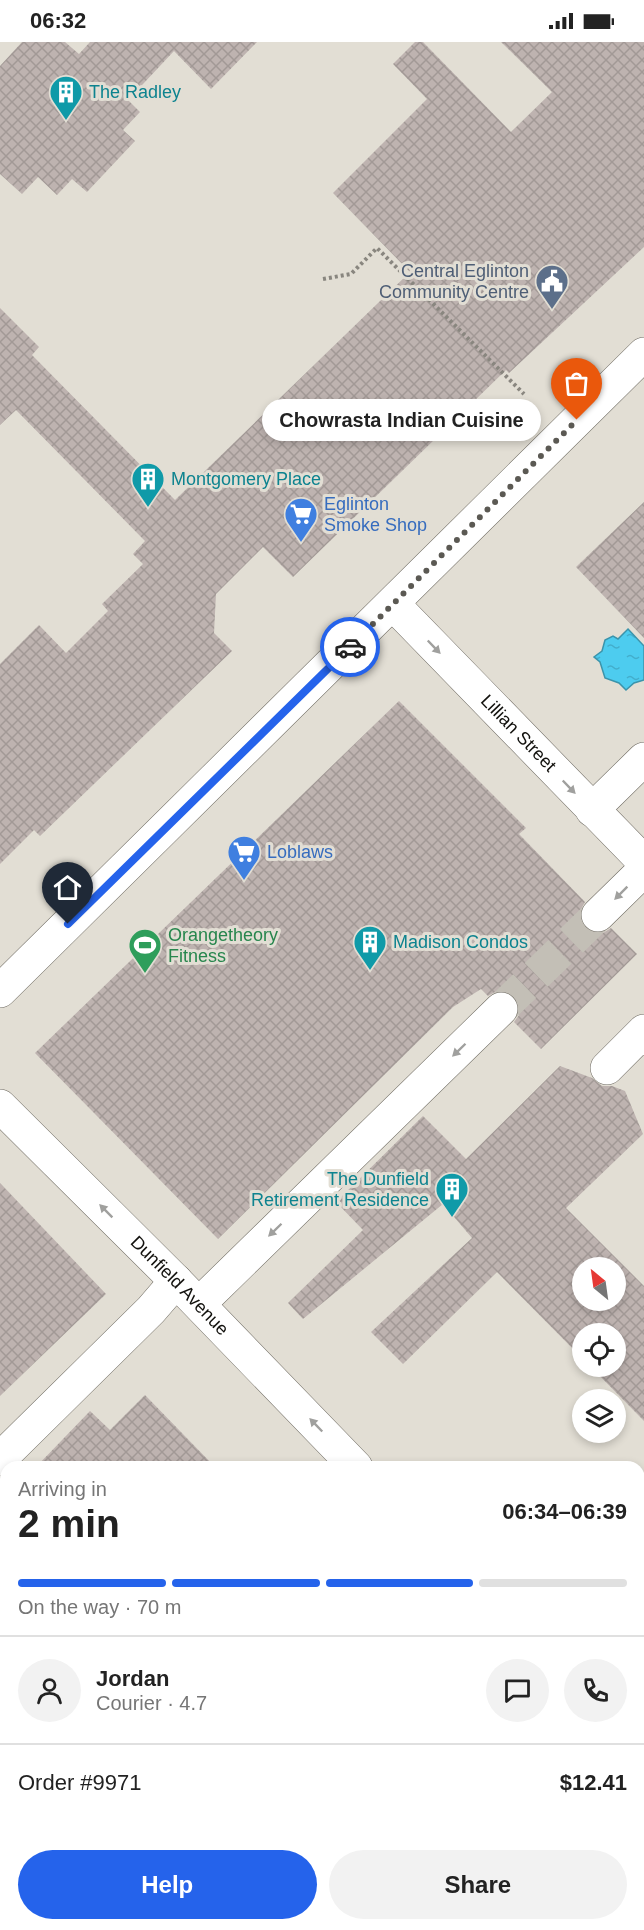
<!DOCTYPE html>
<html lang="en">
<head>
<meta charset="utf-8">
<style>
	body { margin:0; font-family:Arial,sans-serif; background:#f2f2f2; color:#222; height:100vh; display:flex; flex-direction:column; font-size:22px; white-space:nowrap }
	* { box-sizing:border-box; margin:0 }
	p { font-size:20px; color:#767676 }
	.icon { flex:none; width:33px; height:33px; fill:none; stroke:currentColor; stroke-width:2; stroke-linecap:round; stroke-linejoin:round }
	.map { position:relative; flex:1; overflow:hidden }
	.side { position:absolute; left:0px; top:1419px; width:645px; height:470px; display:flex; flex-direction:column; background:#fff; border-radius:18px 18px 0 0; box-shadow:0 3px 9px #0003 }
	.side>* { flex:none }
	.needle { width:39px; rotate:331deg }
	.controls { position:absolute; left:572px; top:1215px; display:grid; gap:12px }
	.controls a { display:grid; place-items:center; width:54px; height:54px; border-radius:50%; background:#fff; box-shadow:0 3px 9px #0003; font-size:30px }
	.pin { position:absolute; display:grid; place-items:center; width:51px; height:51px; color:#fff; margin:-62px -26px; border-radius:50% 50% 50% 0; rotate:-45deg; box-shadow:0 0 6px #0007 }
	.pin .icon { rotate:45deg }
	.courier { position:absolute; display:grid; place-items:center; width:60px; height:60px; margin:-30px; border:4px solid #2563eb; border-radius:50%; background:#fff; color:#222; box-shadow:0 2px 8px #0007 }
	.bubble { position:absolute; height:42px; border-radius:21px; background:#fff; box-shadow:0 3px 9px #0003; font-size:20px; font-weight:600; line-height:42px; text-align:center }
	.head em { font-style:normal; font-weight:600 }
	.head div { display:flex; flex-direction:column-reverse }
	.head { display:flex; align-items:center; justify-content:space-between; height:102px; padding:0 18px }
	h1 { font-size:39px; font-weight:600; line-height:45px }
	.bar { display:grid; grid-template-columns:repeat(4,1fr); gap:9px 6px; align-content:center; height:72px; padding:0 18px }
	.bar i { height:8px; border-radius:4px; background:#e0e0e0 }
	.bar .selected { background:#2563eb }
	.bar p { grid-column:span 4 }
	.line { display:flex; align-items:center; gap:15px; padding:0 18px; border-top:2px solid #e0e0e0 }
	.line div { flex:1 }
	.round { display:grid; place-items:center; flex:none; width:63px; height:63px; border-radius:32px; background:#f2f2f2 }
	.primary-button { display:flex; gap:12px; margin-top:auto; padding:12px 18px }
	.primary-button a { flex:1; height:69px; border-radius:36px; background:#2563eb; color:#fff; font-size:24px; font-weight:600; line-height:69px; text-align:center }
	.primary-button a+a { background:#f2f2f2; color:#222 }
	.status { display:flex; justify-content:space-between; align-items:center; height:42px; padding:0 30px; background:#fff; direction:ltr }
	.status svg { height:16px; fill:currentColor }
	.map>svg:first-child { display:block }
	.grass { fill:url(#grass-tufts) }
	.garden { fill:#c4ca7c }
	.water { fill:url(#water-ripples); stroke:#3b94ab; stroke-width:1.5 }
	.building { fill:url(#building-cross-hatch); fill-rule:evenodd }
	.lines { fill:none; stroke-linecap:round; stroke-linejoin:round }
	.minor-tunnel { stroke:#c3bfb6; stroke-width:33; stroke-dasharray:33 16; stroke-linecap:butt }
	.minor-casing { stroke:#6d6960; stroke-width:34 }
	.major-casing { stroke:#6d6960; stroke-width:34 }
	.path { stroke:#89867f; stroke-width:4; stroke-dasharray:3 3; stroke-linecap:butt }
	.minor { stroke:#fff; stroke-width:33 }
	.major { stroke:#fff; stroke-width:33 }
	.oneway { fill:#a0a09e }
	.done { stroke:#5b5953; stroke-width:6; stroke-dasharray:0 10.8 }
	.route { stroke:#2563eb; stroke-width:8 }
	.labels { text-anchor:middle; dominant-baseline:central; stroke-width:6; stroke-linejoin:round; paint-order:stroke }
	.culture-label { font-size:18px; fill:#0d838f; stroke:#e2ded4; text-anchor:start }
	.service-label { font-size:18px; fill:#4e5e75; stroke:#e2ded4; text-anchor:end }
	.shop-label { font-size:18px; fill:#366cbe; stroke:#e2ded4; text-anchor:start }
	.street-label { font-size:18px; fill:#12110d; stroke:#e2ded4 }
	.leisure-label { font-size:18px; fill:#27864d; stroke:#e2ded4; text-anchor:start }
</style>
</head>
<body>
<div class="status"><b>06:32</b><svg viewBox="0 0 49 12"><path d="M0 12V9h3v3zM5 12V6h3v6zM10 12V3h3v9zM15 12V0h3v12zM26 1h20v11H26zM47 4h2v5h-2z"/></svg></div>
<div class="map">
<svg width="644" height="1888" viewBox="0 0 644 1888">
	<defs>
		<pattern id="grass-tufts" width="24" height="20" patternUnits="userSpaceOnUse" patternTransform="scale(1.5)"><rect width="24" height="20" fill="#c4ca7c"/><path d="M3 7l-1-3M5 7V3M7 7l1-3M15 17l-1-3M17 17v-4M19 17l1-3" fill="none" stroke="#a7ac6a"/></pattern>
		<pattern id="water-ripples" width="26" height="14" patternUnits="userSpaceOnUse" patternTransform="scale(1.5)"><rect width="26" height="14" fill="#4dccef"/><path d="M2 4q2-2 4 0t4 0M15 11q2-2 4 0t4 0" fill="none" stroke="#42aecc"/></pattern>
		<pattern id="building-cross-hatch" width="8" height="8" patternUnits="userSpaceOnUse" patternTransform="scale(1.5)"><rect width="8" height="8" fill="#beb3b0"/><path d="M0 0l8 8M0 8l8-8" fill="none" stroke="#a29996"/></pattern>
	</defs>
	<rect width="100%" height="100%" fill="#e2ded4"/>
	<!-- grass -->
	<polygon class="grass" points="639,1593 644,1598 644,1647 639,1652"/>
	<!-- garden -->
	<polygon class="garden" points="639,1495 644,1496 644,1549 639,1544"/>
	<!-- water -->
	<polygon class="water" points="628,587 644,604 644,638 634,641 626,648 619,641 605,636 600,620 594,615 602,609 605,598 613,594 618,597"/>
	<!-- building -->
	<g class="building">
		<polygon points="22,0 65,0 79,12 90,0 257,0 211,47 174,9 128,58 140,70 123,88 135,99 87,150 72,137 57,153 38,135 22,152 0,132 0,24"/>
		<polygon points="415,0 423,0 511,90 552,50 501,0 644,0 644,205 509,331 506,328 293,535 263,505 216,552 214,591 232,609 40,794 34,788 0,822 0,622 39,583 66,611 108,569 102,562 143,522 133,512 145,499 16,368 0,383 0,266 39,305 32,313 175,458 410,230 333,151 427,57 393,22"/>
		<polygon points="644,460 644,596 576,525"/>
		<polygon points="399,659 526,786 519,792 585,860 580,869 580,878 584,886 594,891 603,891 611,886 637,912 541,1007 514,980 519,973 519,963 515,954 507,949 497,949 488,954 481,947 453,965 218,1197 35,1011"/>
		<path d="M560,1024L592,1036L602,1044H612L625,1049L643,1092L566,1166L644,1244V1379L590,1324H615V1292H582V1316L497,1230L403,1322L371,1290L472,1196L443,1162L303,1277L288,1261L363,1188L336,1160L423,1074L466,1117ZM582,1226H615V1258H582Z"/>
		<polygon points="0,1141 106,1252 0,1354"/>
		<polygon points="145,1353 215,1425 36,1425 90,1369 110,1388"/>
	</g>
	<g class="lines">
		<!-- minor-tunnel -->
		<polyline class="minor-tunnel" points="501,967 598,873"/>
		<defs>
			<g id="minor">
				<path id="s1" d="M393,562L644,820"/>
				<polyline points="592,768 644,717"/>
				<polyline points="598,873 644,828"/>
				<polyline points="607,1026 644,989"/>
				<path id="s2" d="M0,1064L176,1239L356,1425"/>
				<polyline points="199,1262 501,967"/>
				<polyline points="0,1417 151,1268 176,1239"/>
				<polyline points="639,1716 644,1721"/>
			</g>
			<polyline id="major" points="0,949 644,312"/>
		</defs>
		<!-- minor casing -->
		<use href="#minor" class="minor-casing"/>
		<!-- major casing -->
		<use href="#major" class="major-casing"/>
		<!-- path -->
		<g class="path">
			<polyline points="323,237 351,232 377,206 524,352"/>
			<polyline points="639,1452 644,1454"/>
			<polyline points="639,1659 644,1654"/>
			<polyline points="0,1856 6,1850"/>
			<polyline points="352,1882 360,1888"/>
			<polyline points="336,1888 341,1882"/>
		</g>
		<!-- minor -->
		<use href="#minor" class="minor"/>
		<!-- major -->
		<use href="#major" class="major"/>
	</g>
	<!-- one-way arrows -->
	<defs><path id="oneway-solid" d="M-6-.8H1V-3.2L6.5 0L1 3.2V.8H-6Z" transform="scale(1.5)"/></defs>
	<g class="oneway">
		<use href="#oneway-solid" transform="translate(434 605) rotate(46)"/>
		<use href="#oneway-solid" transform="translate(569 745) rotate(46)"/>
		<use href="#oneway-solid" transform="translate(621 851) rotate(135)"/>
		<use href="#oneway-solid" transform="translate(459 1008) rotate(136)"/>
		<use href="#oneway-solid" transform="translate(106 1169) rotate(-135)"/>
		<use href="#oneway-solid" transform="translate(275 1188) rotate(136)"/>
		<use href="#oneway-solid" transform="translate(316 1383) rotate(-134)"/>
	</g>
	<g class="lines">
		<!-- done -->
		<polyline class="done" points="350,605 577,378"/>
		<!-- route -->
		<polyline class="route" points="68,882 350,605"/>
	</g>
	<!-- icons -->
	<defs>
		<symbol id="building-pin" viewBox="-11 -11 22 30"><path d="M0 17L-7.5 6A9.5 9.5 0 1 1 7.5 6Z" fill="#0f9aa8" stroke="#e2ded4"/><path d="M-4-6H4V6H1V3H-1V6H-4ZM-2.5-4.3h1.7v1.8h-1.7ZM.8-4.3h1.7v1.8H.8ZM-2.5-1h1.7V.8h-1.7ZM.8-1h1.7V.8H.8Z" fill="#fff"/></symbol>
		<symbol id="civic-pin" viewBox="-11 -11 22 30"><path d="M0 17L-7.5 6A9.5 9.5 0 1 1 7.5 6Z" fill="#5c6f8a" stroke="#e2ded4"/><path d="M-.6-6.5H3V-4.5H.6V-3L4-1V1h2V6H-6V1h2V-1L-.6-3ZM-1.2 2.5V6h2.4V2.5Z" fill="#fff"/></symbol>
		<symbol id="supermarket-pin" viewBox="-11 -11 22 30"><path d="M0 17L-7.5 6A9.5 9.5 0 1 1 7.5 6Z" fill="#3f7fe0" stroke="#e2ded4"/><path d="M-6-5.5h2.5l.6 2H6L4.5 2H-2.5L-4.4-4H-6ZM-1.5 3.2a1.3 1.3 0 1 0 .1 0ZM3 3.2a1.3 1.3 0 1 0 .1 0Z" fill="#fff"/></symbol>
		<symbol id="stadium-pin" viewBox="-11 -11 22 30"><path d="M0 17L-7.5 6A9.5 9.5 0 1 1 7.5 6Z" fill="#2e9e5b" stroke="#e2ded4"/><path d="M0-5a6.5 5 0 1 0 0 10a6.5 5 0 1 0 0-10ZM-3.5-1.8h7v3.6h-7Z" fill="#fff"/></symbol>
	</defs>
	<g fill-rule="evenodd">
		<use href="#building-pin" x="47" y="31" width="38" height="52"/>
		<use href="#civic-pin" x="533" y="220" width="38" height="52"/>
		<use href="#building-pin" x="129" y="418" width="38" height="52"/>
		<use href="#supermarket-pin" x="282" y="453" width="38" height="52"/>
		<use href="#supermarket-pin" x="225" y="791" width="38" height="52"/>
		<use href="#building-pin" x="351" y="881" width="38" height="52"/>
		<use href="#stadium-pin" x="126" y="884" width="38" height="52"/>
		<use href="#building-pin" x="433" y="1128" width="38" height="52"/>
	</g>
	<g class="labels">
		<!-- culture labels -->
		<g class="culture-label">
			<text x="89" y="50">The Radley</text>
			<text x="171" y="437">Montgomery Place</text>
			<text x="393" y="900">Madison Condos</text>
			<text x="429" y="1137" text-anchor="end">The Dunfield<tspan x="429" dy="21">Retirement Residence</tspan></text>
		</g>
		<!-- service labels -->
		<g class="service-label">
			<text x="529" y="229">Central Eglinton<tspan x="529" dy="21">Community Centre</tspan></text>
		</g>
		<!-- shop labels -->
		<g class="shop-label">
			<text x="324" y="462">Eglinton<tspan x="324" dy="21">Smoke Shop</tspan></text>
			<text x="267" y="810">Loblaws</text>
		</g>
		<!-- street labels -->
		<g class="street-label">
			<text stroke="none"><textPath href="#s1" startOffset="180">Lillian Street</textPath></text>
			<text stroke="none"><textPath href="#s2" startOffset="254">Dunfield Avenue</textPath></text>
		</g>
		<!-- leisure labels -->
		<g class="leisure-label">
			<text x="168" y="893">Orangetheory<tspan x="168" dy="21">Fitness</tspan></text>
		</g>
	</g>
</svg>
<div class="controls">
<a><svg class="needle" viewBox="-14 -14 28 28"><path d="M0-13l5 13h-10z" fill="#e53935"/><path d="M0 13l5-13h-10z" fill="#767676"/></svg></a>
<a><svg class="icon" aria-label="locate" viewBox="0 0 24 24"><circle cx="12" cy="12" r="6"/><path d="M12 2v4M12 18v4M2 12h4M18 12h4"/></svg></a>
<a><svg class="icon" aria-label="layers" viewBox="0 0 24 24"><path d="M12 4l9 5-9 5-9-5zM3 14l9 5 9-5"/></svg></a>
</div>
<div class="pin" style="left:577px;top:378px;background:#ea580c"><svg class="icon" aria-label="bag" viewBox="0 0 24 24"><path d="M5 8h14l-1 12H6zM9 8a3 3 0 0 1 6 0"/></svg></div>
<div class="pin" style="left:68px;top:882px;background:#1f2937"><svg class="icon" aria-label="home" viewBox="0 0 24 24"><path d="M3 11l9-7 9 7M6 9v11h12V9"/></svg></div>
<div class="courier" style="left:350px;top:605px"><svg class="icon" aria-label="car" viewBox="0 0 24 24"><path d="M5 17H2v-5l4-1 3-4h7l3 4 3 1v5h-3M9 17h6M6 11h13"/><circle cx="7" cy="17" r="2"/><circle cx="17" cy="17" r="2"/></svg></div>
<div class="bubble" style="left:262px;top:357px;width:279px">Chowrasta Indian Cuisine</div>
<section class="side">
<div class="head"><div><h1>2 min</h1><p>Arriving in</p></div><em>06:34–06:39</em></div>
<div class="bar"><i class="selected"></i><i class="selected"></i><i class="selected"></i><i></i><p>On the way · 70 m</p></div>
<div class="line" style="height:108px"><a class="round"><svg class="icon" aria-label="person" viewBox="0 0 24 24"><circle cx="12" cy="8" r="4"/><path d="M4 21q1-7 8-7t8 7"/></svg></a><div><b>Jordan</b><p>Courier · 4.7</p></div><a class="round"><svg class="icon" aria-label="chat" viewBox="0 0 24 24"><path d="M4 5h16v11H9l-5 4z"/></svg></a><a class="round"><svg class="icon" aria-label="phone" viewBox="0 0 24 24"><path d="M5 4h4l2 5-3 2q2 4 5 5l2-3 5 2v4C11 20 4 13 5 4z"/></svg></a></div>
<div class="line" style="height:78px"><div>Order #9971</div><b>$12.41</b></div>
<div class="primary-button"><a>Help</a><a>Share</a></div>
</section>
</div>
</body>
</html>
